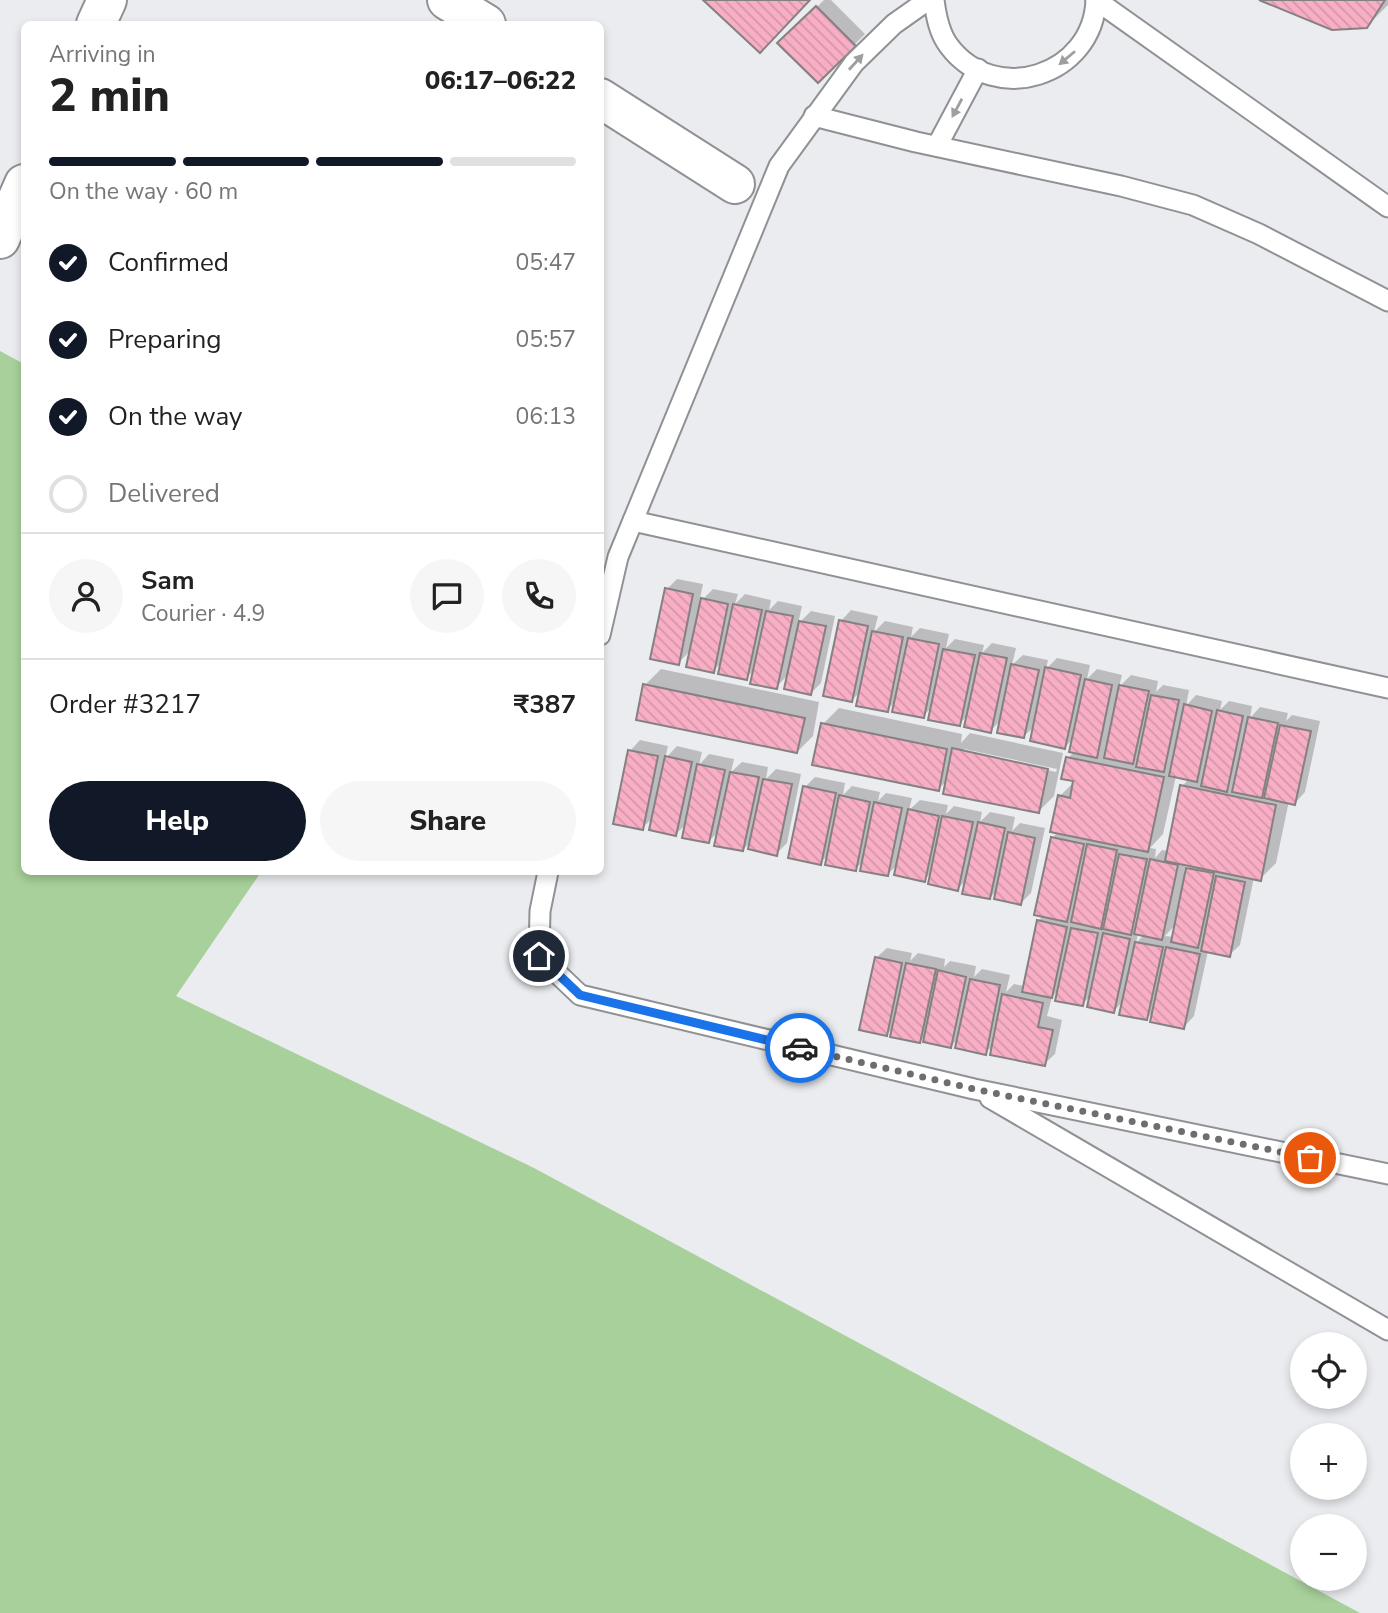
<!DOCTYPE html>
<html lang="en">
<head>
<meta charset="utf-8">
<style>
	body { margin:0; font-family:"Nunito Sans",sans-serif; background:#f6f6f6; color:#222; height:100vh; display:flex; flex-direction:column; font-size:26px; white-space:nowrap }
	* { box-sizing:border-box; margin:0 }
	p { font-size:23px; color:#767676 }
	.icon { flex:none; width:38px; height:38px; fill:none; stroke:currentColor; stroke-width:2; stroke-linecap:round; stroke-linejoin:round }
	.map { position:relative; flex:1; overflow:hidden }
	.panel { position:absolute; left:21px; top:21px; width:583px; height:854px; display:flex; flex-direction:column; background:#fff; border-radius:10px; box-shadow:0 4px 10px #0003 }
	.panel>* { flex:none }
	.controls { position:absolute; left:1290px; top:1332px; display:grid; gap:14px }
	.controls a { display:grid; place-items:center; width:77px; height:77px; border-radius:50%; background:#fff; box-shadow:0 4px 10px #0003; font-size:35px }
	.pin { position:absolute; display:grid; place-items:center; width:60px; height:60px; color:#fff; margin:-30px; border:4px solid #fff; border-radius:50%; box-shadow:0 2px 7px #0007 }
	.courier { position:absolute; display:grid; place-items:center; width:70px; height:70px; margin:-35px; border:5px solid #1a73e8; border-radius:50%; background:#fff; color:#222; box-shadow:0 2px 9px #0007 }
	.summary em { font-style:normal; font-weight:800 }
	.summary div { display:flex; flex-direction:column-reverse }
	.summary { display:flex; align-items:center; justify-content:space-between; height:119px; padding:0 28px }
	h1 { font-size:46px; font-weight:800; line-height:52px }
	.bar { display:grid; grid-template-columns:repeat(4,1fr); gap:10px 7px; align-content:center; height:84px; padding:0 28px }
	.bar i { height:9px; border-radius:5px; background:#e0e0e0 }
	.bar .on { background:#111827 }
	.bar p { grid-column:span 4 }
	.line { display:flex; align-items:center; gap:18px; padding:0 28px; border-top:2px solid #e0e0e0 }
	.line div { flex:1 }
	.round { display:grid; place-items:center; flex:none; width:74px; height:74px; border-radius:37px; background:#f6f6f6 }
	ol { padding:0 28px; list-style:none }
	li { display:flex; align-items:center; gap:21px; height:77px }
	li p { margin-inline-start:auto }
	li .icon { padding:7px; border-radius:50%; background:#111827; color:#fff; stroke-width:4 }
	li:last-child { color:#767676 }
	li i { width:38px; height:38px; border:4px solid #e0e0e0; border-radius:50% }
	.button { display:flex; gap:14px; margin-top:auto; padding:14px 28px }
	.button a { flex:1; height:80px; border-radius:42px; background:#111827; color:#fff; font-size:28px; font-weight:800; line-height:80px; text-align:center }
	.button a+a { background:#f6f6f6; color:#222 }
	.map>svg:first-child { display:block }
	.green { fill:#a7d09a }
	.shadow { fill:#0003; fill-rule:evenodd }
	.building { fill:url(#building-back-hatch); stroke:#858182; stroke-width:2 }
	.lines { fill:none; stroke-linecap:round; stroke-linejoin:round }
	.lane-casing { stroke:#909194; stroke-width:23 }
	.street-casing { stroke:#909194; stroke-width:42 }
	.lane { stroke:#fff; stroke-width:19 }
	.street { stroke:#fff; stroke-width:38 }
	.oneway { fill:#9f9fa0 }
	.done { stroke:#6e6e70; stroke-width:7; stroke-dasharray:0 12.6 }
	.route { stroke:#1a73e8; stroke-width:9 }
</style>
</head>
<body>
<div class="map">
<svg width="1388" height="1613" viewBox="0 0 1388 1613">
	<defs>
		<pattern id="building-back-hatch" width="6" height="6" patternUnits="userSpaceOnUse" patternTransform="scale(1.75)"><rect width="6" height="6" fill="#f8aec4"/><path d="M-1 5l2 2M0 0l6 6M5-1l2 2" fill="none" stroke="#d596a9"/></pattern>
	</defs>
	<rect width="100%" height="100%" fill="#ebecef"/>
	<!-- green -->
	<polygon class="green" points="0,351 24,364 24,872 261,872 176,996 534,1168 1360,1613 0,1613"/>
	<!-- shadow -->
	<g class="shadow">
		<polygon points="824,0 831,0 865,34 818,81 780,43"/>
		<polygon points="1263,0 1388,0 1388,5 1366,27"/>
		<polygon points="677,579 703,584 699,603 713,589 738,594 735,604 745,594 771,600 769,610 778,601 802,606 798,624 811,611 835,616 821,683 811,693 789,674 776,687 755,669 746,678 723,661 713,671 692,649 678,663 667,589"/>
		<path d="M851,610L878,616L874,632L885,621L913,627L911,637L920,628L949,634L946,648L955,639L984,645L982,653L992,643L1016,648L1012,665L1023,655L1048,660L1046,669L1057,658L1090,665L1087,679L1097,669L1122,675L1119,687L1131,675L1158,681L1156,692L1163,685L1189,690L1186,706L1196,695L1222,701L1220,710L1229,701L1252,706L1250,718L1260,707L1288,713L1286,721L1292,715L1320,721L1305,792L1295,803L1289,801L1276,863L1260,879L1254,877L1240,945L1229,955L1208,951L1194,1016L1184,1027L1154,1011L1147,1018L1124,1000L1114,1011L1092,995L1082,1004L1060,988L1052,997L1047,1016L1062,1020L1055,1054L1044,1064L994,1045L985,1053L959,1038L951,1046L926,1035L920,1041L894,1027L887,1034L876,958L887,948L912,953L910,961L918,953L945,959L944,967L950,961L976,966L974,977L982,969L1010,975L1006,992L1014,984L1024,986L1038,921L1044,915L1052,838L1058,832L1060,796L1076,780L1068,758L1075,751L1074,738L1065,747L1035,726L1024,736L1001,720L990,731L968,715L959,724L932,707L923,716L896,701L887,710L862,690L852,700L841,621ZM1176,776L1189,779L1182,786L1169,851L1162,850L1155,858L1156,849L1150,848L1163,834ZM1186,863L1192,865L1184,872ZM1176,924L1174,937L1165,936ZM1138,933L1144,935L1136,943Z"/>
		<polygon points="661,669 819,702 813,736 797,752 645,685"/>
		<path d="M839,708L962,734L961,743L970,733L1063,753L1054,796L1038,812L948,780L938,789L823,724ZM964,749L1057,769L1056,772L964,752Z"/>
		<polygon points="640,740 668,746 665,759 677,746 702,752 699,765 709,754 734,759 731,772 742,762 768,767 766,779 776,769 801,774 787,843 776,854 752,840 743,850 719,831 709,841 687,823 676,834 654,817 642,828 630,751"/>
		<polygon points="815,777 845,783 843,795 852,786 880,792 878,801 886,793 912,798 909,810 920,800 948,805 946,814 954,806 982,812 980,822 990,812 1015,817 1012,831 1020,823 1045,828 1031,893 1021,903 998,889 990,898 967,879 958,889 932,872 924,880 898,864 887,875 864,861 855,869 829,854 820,863 805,787"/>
	</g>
	<!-- building -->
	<g class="building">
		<polygon points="703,0 810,0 760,53"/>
		<polygon points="1259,0 1385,0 1367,28 1332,30"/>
		<polygon points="816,6 856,46 818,83 777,43"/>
		<polygon points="665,588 693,594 679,665 650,659"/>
		<polygon points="701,598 728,604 714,673 686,667"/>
		<polygon points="733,604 762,610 747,680 718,674"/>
		<polygon points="766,611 793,616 777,689 750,684"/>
		<polygon points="839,620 868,626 852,702 823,696"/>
		<polygon points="799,621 826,626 811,695 784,689"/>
		<polygon points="872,631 903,637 888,712 856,706"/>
		<polygon points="908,638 939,644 924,718 892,712"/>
		<polygon points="943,649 975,655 960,726 928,720"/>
		<polygon points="980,653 1007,658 991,733 964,727"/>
		<polygon points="1011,664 1039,670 1024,738 997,733"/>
		<polygon points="1045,667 1081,675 1065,749 1030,741"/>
		<polygon points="1085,679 1112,685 1097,758 1069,752"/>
		<polygon points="643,684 805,718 797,753 636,720"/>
		<polygon points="1119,685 1149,691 1133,764 1104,758"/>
		<polygon points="1151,695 1179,700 1164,772 1136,767"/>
		<polygon points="1184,704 1212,711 1197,782 1169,776"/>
		<polygon points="1217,710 1243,716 1227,792 1201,786"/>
		<polygon points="1248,717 1278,723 1262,798 1232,792"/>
		<polygon points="821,723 947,749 939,791 812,765"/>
		<polygon points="1280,725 1311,731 1295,805 1264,798"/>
		<polygon points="952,748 1048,769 1039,813 943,794"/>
		<polygon points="628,750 658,756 643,830 613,824"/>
		<polygon points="665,756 692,762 676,836 649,830"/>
		<polygon points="1066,757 1164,777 1148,852 1050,832 1058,795 1070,798 1073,781 1061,779"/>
		<polygon points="697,764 725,770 709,843 682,838"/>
		<polygon points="730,772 759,777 743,851 714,846"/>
		<polygon points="763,779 792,784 777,856 748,849"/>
		<polygon points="1180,785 1276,805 1261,881 1165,861"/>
		<polygon points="803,786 836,793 821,865 788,858"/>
		<polygon points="839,795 870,802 856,871 825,865"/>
		<polygon points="874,802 902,808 888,876 860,871"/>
		<polygon points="908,809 939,816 925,882 894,875"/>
		<polygon points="942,816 973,822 958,891 928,884"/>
		<polygon points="978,822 1005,828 990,899 962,894"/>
		<polygon points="1008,832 1035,838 1021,905 994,899"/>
		<polygon points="1051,837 1084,844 1067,922 1034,915"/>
		<polygon points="1087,844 1117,850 1101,929 1071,922"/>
		<polygon points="1119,854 1147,859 1131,935 1103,929"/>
		<polygon points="1150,859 1178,865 1162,940 1134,934"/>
		<polygon points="1186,868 1214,873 1198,948 1171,942"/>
		<polygon points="1216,876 1245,882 1230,957 1201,951"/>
		<polygon points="1037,920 1067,927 1052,998 1022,992"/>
		<polygon points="1071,928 1098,933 1083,1006 1055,1001"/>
		<polygon points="1103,933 1130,939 1114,1013 1087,1007"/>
		<polygon points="1135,942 1163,947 1147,1020 1119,1015"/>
		<polygon points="1166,947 1200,954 1184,1029 1150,1022"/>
		<polygon points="875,957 902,963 887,1036 859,1030"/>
		<polygon points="906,963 936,969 920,1043 890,1037"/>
		<polygon points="938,970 966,977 951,1048 923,1042"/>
		<polygon points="970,979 1000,985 986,1055 955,1048"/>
		<polygon points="1002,994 1043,1003 1038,1027 1053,1030 1045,1066 990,1055"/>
	</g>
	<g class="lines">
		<defs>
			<g id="lane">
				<path d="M934,0C936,16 939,33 949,46C995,107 1093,76 1096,0"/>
				<polyline points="1096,0 1388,207"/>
				<polyline points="814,116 916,142 1121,186 1193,205 1259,234 1388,301"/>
				<polyline points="937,146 978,69"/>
				<polyline points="633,521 1388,688"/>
				<polyline points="600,635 618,557 779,166 854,63 894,24 928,0"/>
				<polyline points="548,872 540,911 539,956 580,995 974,1089 1388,1174"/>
				<polyline points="990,1098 1388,1330"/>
			</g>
			<g id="street">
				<polyline points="447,0 486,24"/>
				<polyline points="96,24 107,0"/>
				<polyline points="600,98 735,184"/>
				<polyline points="0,239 24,184"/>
			</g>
		</defs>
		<!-- lane casing -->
		<use href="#lane" class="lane-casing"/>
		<!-- street casing -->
		<use href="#street" class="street-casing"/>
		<!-- lane -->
		<use href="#lane" class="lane"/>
		<!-- street -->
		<use href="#street" class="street"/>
	</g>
	<!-- one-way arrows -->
	<defs><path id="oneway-solid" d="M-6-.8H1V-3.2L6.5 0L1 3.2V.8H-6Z" transform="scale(1.75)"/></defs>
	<g class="oneway">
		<use href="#oneway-solid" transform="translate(1067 58) rotate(140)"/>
		<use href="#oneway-solid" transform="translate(856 62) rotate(-48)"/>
		<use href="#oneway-solid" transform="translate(957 108) rotate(118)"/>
	</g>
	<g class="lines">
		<!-- done -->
		<polyline class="done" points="800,1048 974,1089 1310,1158"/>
		<!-- route -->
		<polyline class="route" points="539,956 580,995 800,1048"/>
	</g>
</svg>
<div class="controls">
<a><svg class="icon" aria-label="locate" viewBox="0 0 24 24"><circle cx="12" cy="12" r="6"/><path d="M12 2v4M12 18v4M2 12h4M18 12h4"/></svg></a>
<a>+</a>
<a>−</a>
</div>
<div class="pin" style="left:1310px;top:1158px;background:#ea580c"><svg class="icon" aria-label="bag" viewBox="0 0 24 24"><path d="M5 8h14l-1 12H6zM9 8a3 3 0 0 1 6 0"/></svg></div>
<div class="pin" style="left:539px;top:956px;background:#1f2937"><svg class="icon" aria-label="home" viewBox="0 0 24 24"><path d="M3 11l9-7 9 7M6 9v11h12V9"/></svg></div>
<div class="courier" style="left:800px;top:1048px"><svg class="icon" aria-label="car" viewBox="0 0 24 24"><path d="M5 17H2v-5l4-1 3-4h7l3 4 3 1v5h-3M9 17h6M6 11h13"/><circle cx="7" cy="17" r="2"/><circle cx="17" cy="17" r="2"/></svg></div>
<section class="panel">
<div class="summary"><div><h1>2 min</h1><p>Arriving in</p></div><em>06:17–06:22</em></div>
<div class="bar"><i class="on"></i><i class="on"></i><i class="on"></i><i></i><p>On the way · 60 m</p></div>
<ol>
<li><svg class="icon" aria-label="check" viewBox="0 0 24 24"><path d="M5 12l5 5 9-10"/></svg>Confirmed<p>05:47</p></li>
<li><svg class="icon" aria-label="check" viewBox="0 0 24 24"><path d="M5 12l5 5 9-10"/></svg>Preparing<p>05:57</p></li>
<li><svg class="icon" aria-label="check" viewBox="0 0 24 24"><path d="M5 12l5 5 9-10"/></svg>On the way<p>06:13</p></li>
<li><i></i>Delivered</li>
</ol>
<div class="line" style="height:126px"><a class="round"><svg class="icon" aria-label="person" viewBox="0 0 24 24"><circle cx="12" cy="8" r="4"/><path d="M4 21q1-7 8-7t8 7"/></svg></a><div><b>Sam</b><p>Courier · 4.9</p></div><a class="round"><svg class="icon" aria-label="chat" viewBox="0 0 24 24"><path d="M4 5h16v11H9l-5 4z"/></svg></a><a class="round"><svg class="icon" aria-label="phone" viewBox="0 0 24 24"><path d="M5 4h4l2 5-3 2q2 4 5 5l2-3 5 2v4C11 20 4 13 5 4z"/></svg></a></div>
<div class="line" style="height:91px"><div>Order #3217</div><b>₹387</b></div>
<div class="button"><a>Help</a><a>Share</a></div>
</section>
</div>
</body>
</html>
